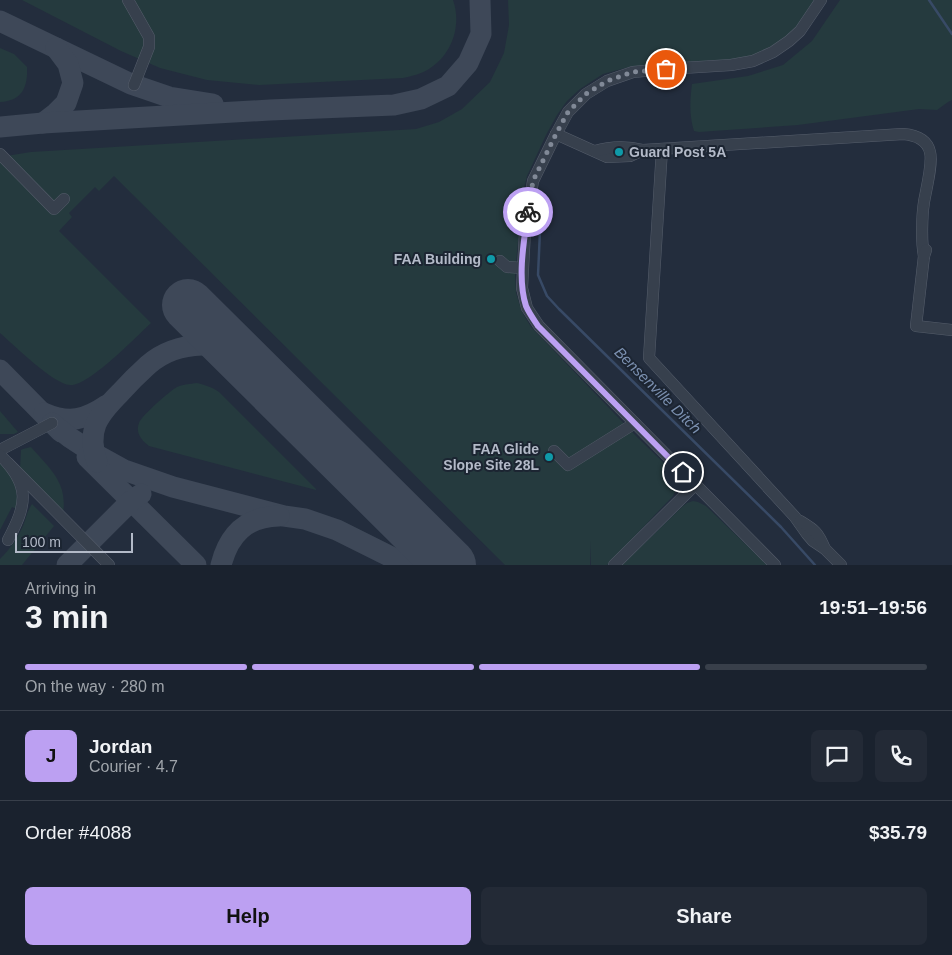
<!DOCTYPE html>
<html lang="en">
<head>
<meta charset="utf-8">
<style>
	body { margin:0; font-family:Arial,sans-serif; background:#232a36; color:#f1f3f6; height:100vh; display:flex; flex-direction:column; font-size:19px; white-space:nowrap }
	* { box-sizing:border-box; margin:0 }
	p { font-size:16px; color:#9fa4aa }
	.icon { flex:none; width:28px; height:28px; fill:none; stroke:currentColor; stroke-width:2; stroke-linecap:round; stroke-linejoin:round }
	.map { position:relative; height:565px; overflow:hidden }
	.details { display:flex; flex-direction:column; background:#1a222e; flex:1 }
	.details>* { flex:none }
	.scale { position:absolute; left:15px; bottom:12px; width:118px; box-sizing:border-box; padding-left:5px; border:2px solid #b3bac8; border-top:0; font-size:14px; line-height:18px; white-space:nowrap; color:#b3bac8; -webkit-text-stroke:4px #1c2532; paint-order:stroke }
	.pin { position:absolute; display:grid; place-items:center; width:42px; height:42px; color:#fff; margin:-21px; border:2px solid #fff; border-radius:50%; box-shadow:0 1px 5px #0007 }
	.courier { position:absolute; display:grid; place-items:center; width:50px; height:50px; margin:-25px; border:4px solid #bca0f2; border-radius:50%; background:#fff; color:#222; box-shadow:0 1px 6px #0007 }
	.head em { font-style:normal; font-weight:800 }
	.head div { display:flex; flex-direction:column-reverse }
	.head { display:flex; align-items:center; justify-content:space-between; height:85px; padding:0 25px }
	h1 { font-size:32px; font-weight:800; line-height:38px }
	.bar { display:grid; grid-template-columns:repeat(4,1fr); gap:8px 5px; align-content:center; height:60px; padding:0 25px }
	.bar i { height:6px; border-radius:4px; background:#383f4a }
	.bar .current { background:#bca0f2 }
	.bar p { grid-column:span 4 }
	.line { display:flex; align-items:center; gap:12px; padding:0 25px; border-top:1px solid #383f4a }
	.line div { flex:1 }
	.round { display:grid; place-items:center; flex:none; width:52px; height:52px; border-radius:8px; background:#232a36 }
	.action { display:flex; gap:10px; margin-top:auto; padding:10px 25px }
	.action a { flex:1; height:58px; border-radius:8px; background:#bca0f2; color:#111; font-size:20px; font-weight:800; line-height:58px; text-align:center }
	.action a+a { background:#232a36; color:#f1f3f6 }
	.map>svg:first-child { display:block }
	.green { fill:#253a3e }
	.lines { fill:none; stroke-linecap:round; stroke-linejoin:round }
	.stream { stroke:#384a66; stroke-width:2.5 }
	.taxiway { stroke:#3e4858; stroke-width:21 }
	.runway { stroke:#3e4858; stroke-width:52 }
	.minor-casing { stroke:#555d6b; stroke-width:12 }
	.minor { stroke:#37404d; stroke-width:11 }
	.done { stroke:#818997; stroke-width:5; stroke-dasharray:0 9 }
	.route { stroke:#bca0f2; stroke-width:6 }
	.culture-dot { fill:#0f9aa8; stroke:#1c2532; stroke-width:2 }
	.labels { text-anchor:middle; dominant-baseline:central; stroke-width:4; stroke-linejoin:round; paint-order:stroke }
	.poi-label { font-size:14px; font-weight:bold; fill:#b3bac8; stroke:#1c2532; text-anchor:end }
	.water-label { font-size:15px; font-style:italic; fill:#7b90b0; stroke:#1c2532 }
</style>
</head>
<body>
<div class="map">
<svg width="952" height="565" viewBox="0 0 952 565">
	<rect width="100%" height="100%" fill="#232d3d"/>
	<!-- green -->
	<g class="green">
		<path d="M22,0H453C462,25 452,55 429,69C421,74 412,76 403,78L259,85L207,80L160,68L121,51Z"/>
		<path d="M508,0H814L798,25L790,34L763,52L740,59L666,63L629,67L603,74L580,89L567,101L557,115L546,135L527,176L522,196L515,275L516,293L522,312L531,327L637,437L672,471L675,476L678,485L673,496L607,565H591L590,541V565H505L114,176L99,191L95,187L69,213L72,217L59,231L151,323C137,336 88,387 70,385C53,384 14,345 0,333V157L31,152L416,129L439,122L462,109L490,82L504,53L509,25Z"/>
		<path d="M840,0H952V100L948,102L937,110L919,109L798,125L699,132L694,131C689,116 690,99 692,84L748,76L783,65L812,41Z"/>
		<path d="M0,48L14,54L27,67C28,87 22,101 0,102Z"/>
		<path d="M197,383C205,385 212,387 219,392L316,489V490L149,446C142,441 135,433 139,423C142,415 170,391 177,387C184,384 190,384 197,383Z"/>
		<polygon points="0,411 18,432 14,434 0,434"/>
		<path d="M31,447C49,468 68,482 63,513L20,470L21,450L23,449Z"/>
		<path d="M0,460C14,475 18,489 17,509L12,507L0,530Z"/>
		<polygon points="693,501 698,502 706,506 767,565 622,565 683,506 687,503"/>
		<path d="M32,504L54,526L22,565H0V559C10,549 17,539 23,526C26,519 27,511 32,504Z"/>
	</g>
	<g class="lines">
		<!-- stream -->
		<g class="stream">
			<polyline points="929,0 952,34"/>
			<polyline points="541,209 538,275 547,296 559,309 781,527 815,565"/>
		</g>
		<!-- taxiway -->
		<g class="taxiway">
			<polyline points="0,21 131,84 169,97 213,104"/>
			<polyline points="43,123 56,113 66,103 73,83 68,64 56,48"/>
			<polyline points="0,127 43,123 270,110 394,105 421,99 448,86 468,63 481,34 480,0"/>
			<polyline points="0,370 61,432"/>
			<path d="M44,413C69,424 85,420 107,405"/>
			<polyline points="52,423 69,437 95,454 124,470 173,487 284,516 305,519 337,530 407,565"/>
			<polyline points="87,457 196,565"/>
			<path d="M97,462C86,430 98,415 120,393C129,383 138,374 148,365C164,351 181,346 202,345C205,345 210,344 213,345C222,346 231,352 239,355"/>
			<polyline points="67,565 131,501 141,494"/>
			<path d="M221,565C229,534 246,517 279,516"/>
		</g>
		<!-- runway -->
		<polyline class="runway" points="188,305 450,565"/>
		<defs>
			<g id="minor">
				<polyline points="128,0 149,37 149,47 134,85"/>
				<polyline points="556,134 607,157 630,156 643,150"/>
				<polyline points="662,149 649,358 795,517 807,534 813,541 825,549 841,565"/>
				<path d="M595,151C612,146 627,146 643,150L903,134C915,135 927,139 930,152C933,163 926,190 924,202C922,215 921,242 924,256"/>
				<polyline points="0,154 54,209 64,199"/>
				<polyline points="926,250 924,256 916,326 952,330"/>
				<polyline points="500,261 507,267 522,268"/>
				<polyline points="0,450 52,423"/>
				<polyline points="554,451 568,465 635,423"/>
				<path d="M0,455C31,486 27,504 8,540"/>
				<polyline points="8,463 109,565"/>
				<path d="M800,521C815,530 818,532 825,549"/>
				<polyline points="614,565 695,485"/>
				<polyline points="775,565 539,326 527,308 522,288 525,231 533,181 556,134 568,112 586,94 607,81 633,72 666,69 731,65 753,61 773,52 789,41 800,31 821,0"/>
			</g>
		</defs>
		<!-- minor casing -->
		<use href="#minor" class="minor-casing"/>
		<!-- minor -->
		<use href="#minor" class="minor"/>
	</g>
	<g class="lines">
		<!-- done -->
		<polyline class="done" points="528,212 533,181 556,134 568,112 586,94 607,81 633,72 666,69"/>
		<!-- route -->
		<path class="route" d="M528,212C524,240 517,278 526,306C529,313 534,320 538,326L683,472"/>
	</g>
	<!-- markers -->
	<g class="culture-dot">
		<circle cx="619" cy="152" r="5"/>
		<circle cx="491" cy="259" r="5"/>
		<circle cx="549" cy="457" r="5"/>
	</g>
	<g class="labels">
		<!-- poi labels -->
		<g class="poi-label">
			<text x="629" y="152" text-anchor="start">Guard Post 5A</text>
			<text x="481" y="259">FAA Building</text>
			<text x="539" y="449">FAA Glide<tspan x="539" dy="16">Slope Site 28L</tspan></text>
		</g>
		<!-- water labels -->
		<g class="water-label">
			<text transform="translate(658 390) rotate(45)">Bensenville Ditch</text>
		</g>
	</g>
</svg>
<div class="scale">100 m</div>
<div class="pin" style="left:666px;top:69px;background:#ea580c"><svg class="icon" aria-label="bag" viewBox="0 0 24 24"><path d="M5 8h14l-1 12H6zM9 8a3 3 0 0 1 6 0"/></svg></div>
<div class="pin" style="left:683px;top:472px;background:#1f2937"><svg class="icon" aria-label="home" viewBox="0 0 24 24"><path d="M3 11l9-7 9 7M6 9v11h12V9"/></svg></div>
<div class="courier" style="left:528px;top:212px"><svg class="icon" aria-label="bike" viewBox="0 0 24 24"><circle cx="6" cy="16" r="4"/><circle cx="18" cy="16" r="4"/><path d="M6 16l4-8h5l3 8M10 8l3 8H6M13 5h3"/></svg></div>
</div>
<section class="details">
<div class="head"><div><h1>3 min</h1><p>Arriving in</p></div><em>19:51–19:56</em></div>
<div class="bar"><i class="current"></i><i class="current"></i><i class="current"></i><i></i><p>On the way · 280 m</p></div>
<div class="line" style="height:90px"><b class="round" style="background:#bca0f2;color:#111">J</b><div><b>Jordan</b><p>Courier · 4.7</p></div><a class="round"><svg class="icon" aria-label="chat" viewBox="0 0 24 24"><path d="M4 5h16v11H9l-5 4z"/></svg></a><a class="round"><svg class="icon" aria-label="phone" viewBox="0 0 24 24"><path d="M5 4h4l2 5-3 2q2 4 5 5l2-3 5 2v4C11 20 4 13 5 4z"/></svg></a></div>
<div class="line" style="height:65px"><div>Order #4088</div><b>$35.79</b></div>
<div class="action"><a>Help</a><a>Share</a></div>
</section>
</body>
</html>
